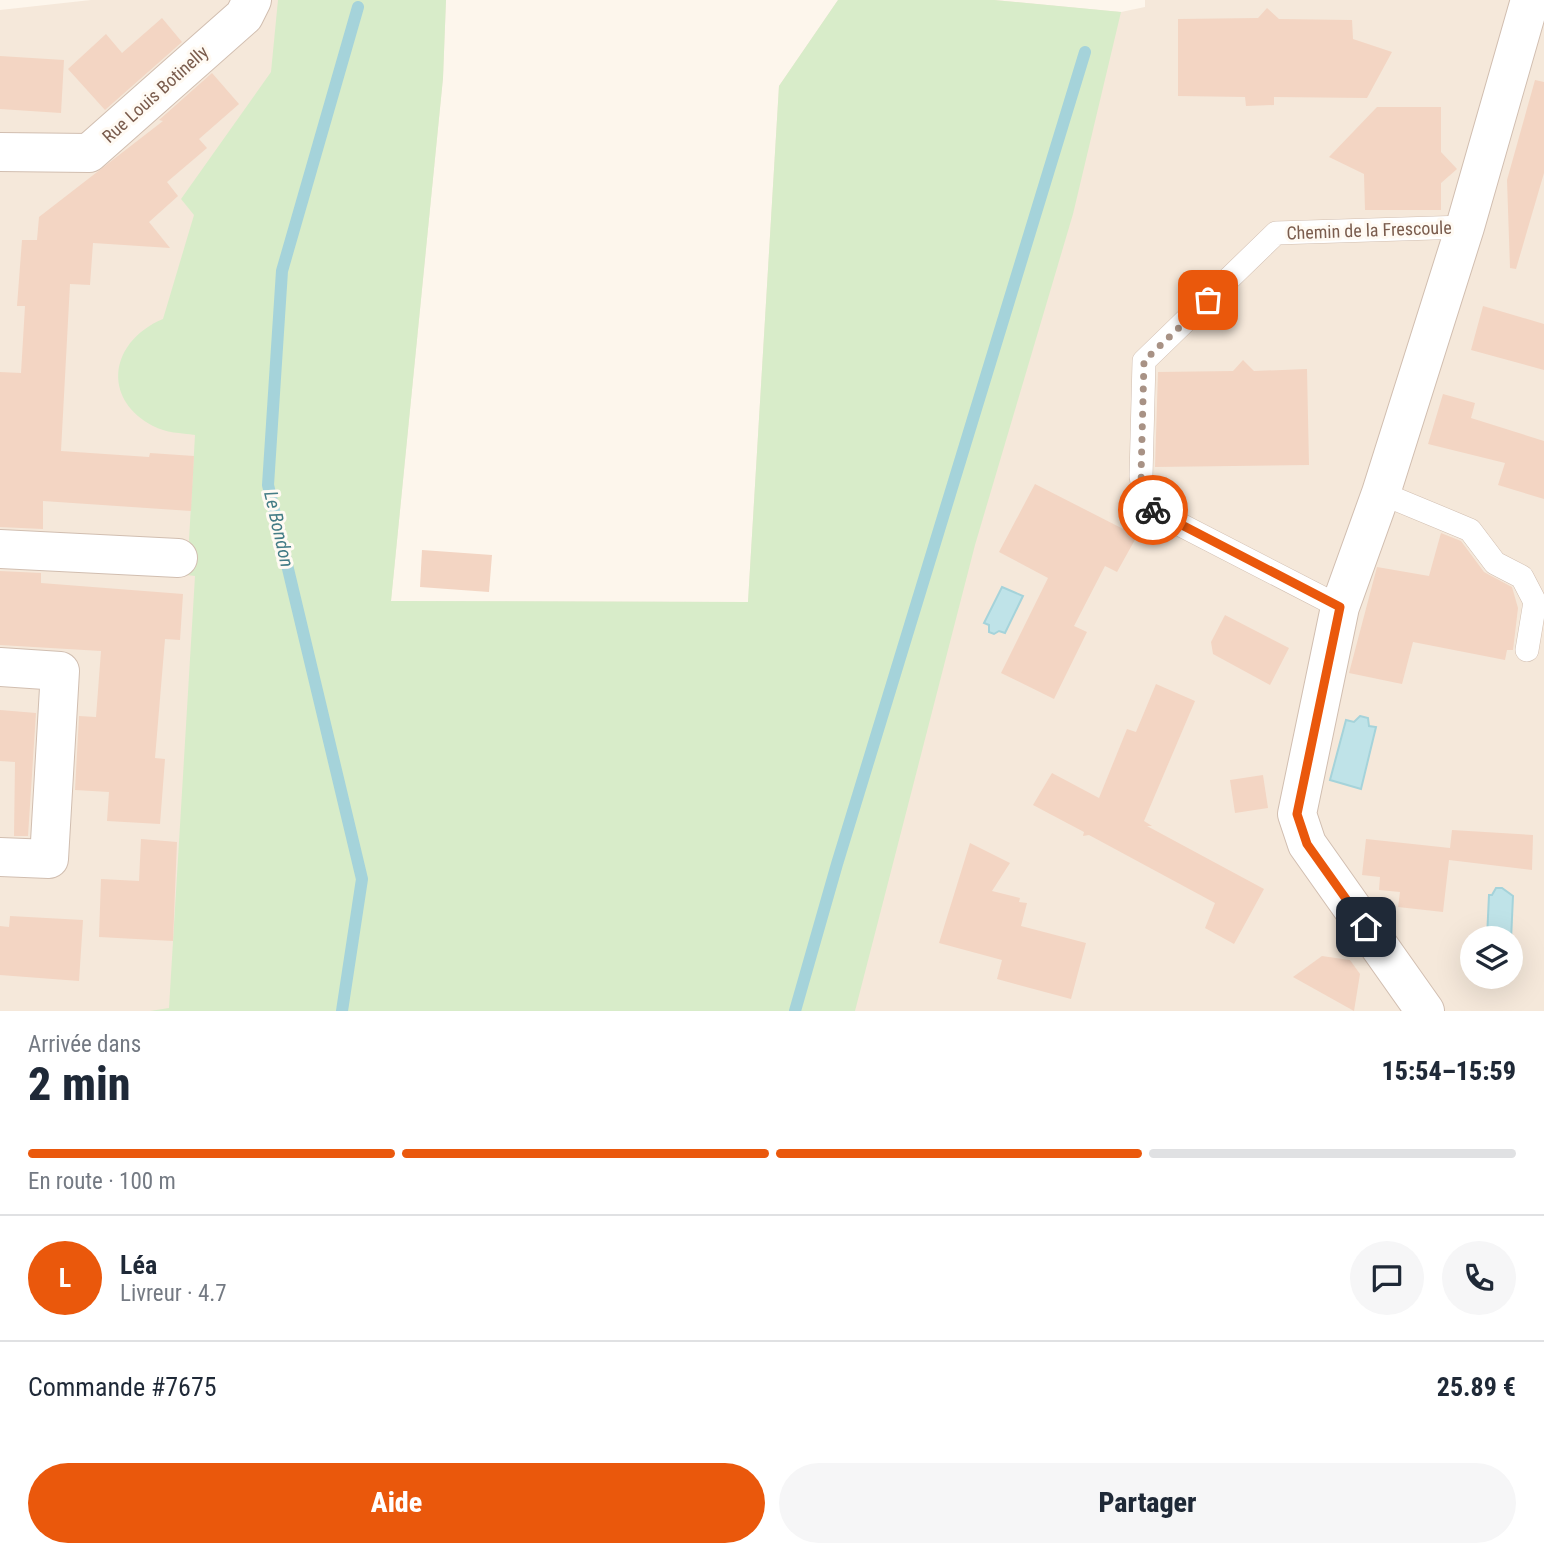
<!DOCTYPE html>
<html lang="fr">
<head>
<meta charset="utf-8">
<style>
	body { margin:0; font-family:"Roboto Condensed",sans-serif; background:#f6f6f7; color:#1f2937; height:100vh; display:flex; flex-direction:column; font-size:26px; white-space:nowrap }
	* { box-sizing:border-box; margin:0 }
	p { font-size:23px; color:#747a83 }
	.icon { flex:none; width:38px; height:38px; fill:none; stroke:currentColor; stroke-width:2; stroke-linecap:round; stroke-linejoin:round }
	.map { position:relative; height:1011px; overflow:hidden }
	.details { display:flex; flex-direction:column; background:#fff; flex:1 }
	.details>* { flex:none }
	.controls { position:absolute; left:1460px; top:926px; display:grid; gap:14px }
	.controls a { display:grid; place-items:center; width:63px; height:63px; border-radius:50%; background:#fff; box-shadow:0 7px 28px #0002; font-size:35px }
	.pin { position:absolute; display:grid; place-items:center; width:60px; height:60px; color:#fff; margin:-30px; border-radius:14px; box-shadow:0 4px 10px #0006 }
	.courier { position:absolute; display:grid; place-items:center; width:70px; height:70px; margin:-35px; border:5px solid #ea580c; border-radius:50%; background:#fff; color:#222; box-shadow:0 2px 9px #0007 }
	.overview em { font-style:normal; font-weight:800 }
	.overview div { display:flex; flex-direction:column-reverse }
	.overview { display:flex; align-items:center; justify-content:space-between; height:119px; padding:0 28px }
	h1 { font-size:46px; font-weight:800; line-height:52px }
	.bar { display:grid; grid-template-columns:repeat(4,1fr); gap:10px 7px; align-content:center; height:84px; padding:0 28px }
	.bar i { height:9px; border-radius:5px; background:#e0e1e3 }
	.bar .current { background:#ea580c }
	.bar p { grid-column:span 4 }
	.line { display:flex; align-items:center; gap:18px; padding:0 28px; border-top:2px solid #e0e1e3 }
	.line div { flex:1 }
	.round { display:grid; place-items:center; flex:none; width:74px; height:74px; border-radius:37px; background:#f6f6f7 }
	.action { display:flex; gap:14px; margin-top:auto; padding:14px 28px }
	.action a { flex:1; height:80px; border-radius:42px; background:#ea580c; color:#fff; font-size:28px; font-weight:800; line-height:80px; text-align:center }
	.action a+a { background:#f6f6f7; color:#1f2937 }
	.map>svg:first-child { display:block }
	.residential { fill:#f5e8da; fill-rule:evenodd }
	.green { fill:#d8ecc9 }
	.water { fill:#bfe3e8; stroke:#a5d3da; stroke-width:2 }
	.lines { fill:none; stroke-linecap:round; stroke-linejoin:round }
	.stream { stroke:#a5d3da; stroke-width:12 }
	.building { fill:#f3d5c3 }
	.lane-casing { stroke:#d1beb0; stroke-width:24 }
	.street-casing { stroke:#d1beb0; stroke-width:40 }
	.lane { stroke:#fff; stroke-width:23 }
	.street { stroke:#fff; stroke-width:38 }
	.done { stroke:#a89285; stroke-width:7; stroke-dasharray:0 12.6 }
	.route { stroke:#ea580c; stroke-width:9 }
	.labels { text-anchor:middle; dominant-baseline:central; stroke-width:6; stroke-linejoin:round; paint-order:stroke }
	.street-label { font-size:18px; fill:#7a5c4d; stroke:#fffaf3 }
	.water-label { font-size:19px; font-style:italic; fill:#437c86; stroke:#fffaf3 }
</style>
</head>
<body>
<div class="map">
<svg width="1544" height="1011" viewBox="0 0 1544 1011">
	<rect width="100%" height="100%" fill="#fdf6ec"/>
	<!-- residential -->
	<path class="residential" d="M91,0H446L443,78L391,601L748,602L779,86L838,0H994L1121,12L1145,7V0H1544V1011H0V10ZM1472,938H1510V976H1472Z"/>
	<!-- green -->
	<path class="green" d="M278,0H446L443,78L391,601L748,602L779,86L838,0H994L1121,12L1073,214L975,545L855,1011H150L169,1008L195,576L187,575L195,435C181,433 166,433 153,426C99,397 112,340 163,319L194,215L181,199L271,72Z"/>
	<!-- water -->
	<g class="water">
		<polygon points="1002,587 1023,596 1005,633 999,631 994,634 989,632 989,625 984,623"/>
		<polygon points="1360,716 1368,718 1369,726 1376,727 1361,789 1330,780 1346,720 1354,722"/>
		<polygon points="1496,888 1502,888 1513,896 1511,940 1487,938 1489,895 1492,895"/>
	</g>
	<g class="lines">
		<!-- stream -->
		<g class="stream">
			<polyline points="342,1011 362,879 268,485 282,271 358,7"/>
			<polyline points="795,1011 837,864 1085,52"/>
		</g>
	</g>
	<!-- building -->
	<g class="building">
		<polygon points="1267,8 1279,19 1352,20 1353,39 1392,52 1367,98 1274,97 1274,105 1246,106 1245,97 1178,96 1178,19 1258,18"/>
		<polygon points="162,18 182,42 105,110 68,69 106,34 122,53"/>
		<polygon points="0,56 64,60 61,113 0,109"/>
		<polygon points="212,73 239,104 199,139 207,148 167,182 178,196 149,222 170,248 93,243 90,285 70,284 61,451 149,457 150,453 194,456 191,511 43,501 43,529 0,527 0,372 21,373 25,306 17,306 22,240 37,240 39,217 163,121 159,120"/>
		<polygon points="1535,80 1544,82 1544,173 1516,269 1510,268 1507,180"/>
		<polygon points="1377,107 1441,107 1441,152 1457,169 1441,183 1441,210 1365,210 1364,174 1329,157"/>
		<polygon points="1483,306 1544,324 1544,370 1471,350"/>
		<polygon points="1243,360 1254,371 1307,369 1309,465 1155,467 1158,372 1233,371"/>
		<polygon points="1443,394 1475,403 1471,418 1544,441 1544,499 1498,485 1505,463 1428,444"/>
		<polygon points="1035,484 1137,536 1117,572 1105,566 1074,626 1087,632 1054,699 1001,673 1048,578 999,552"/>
		<polygon points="1441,533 1461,541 1484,572 1512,587 1518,608 1513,650 1507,650 1505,660 1413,642 1402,684 1349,673 1377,567 1429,576"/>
		<polygon points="422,550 492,555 489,592 420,587"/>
		<polygon points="0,571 41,573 41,583 183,594 180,640 165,639 155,758 165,759 160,824 107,821 109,792 75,790 79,716 96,717 101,651 0,645"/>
		<polygon points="1225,615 1289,648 1270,685 1213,654 1211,642"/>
		<polygon points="1156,684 1195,701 1144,821 1152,826 1147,826 1264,889 1234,944 1205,928 1215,903 1089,835 1083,836 1084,832 1033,805 1052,773 1099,798 1127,729 1136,732"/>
		<polygon points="0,710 36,713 28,836 14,836 15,762 0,761"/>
		<polygon points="1263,775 1268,808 1235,813 1230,780"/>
		<polygon points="1452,830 1533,835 1532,870 1449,860 1443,912 1398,907 1400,892 1379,890 1380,877 1362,875 1366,839 1450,848"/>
		<polygon points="141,839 177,842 173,941 99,937 101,879 139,881"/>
		<polygon points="970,843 1010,863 992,891 1020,898 1019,902 1027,903 1021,926 1086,943 1071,999 997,979 1002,960 939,943"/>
		<polygon points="10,916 83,920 79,981 0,975 0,926 9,927"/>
		<polygon points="1322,956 1350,960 1360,974 1354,1011 1293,977"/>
	</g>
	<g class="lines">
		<defs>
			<g id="lane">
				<polyline points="1381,493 1470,530 1495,563 1522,577 1535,602 1527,650"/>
				<polyline points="1340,607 1146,507 1141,476 1144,361 1276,233 1465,227"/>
			</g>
			<g id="street">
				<polyline points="0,152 89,153 244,16 252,0"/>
				<polyline points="0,549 178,558"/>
				<polyline points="0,667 60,671 49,859 0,857"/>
				<polyline points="1425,1011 1307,844 1297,814 1340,607 1381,493 1465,227 1530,0"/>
			</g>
		</defs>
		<!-- lane casing -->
		<use href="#lane" class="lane-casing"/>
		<!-- street casing -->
		<use href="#street" class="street-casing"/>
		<!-- lane -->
		<use href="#lane" class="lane"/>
		<!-- street -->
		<use href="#street" class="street"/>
	</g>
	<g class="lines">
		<!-- done -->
		<polyline class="done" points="1153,510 1146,507 1141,476 1144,361 1208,300"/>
		<!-- route -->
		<polyline class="route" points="1153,510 1340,607 1297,814 1307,844 1366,927"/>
	</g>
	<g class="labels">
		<!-- street labels -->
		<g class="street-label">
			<text transform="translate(155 94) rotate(-42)">Rue Louis Botinelly</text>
			<text transform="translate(1369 230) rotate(-2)">Chemin de la Frescoule</text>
		</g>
		<!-- water labels -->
		<g class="water-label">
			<text transform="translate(279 529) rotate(77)">Le Bondon</text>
		</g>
	</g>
</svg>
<div class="controls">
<a><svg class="icon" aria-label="layers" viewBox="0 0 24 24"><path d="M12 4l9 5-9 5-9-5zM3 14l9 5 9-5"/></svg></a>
</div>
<div class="pin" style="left:1208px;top:300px;background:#ea580c"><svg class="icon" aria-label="bag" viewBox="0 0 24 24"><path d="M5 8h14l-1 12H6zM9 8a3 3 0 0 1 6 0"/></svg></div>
<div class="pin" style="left:1366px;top:927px;background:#1f2937"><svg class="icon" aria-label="home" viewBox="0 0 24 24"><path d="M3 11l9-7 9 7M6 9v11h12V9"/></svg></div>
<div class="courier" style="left:1153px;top:510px"><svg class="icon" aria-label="bike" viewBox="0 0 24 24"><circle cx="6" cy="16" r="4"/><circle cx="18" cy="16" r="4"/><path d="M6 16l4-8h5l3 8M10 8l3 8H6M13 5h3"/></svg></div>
</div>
<section class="details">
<div class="overview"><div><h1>2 min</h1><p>Arrivée dans</p></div><em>15:54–15:59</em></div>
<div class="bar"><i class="current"></i><i class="current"></i><i class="current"></i><i></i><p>En route · 100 m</p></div>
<div class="line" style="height:126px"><b class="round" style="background:#ea580c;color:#fff">L</b><div><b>Léa</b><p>Livreur · 4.7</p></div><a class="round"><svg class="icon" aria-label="chat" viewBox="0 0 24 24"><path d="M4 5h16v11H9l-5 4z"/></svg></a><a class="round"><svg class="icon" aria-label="phone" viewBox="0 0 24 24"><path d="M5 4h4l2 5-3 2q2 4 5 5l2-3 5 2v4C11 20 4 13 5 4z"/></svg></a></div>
<div class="line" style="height:91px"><div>Commande #7675</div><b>25.89 €</b></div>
<div class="action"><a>Aide</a><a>Partager</a></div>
</section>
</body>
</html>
